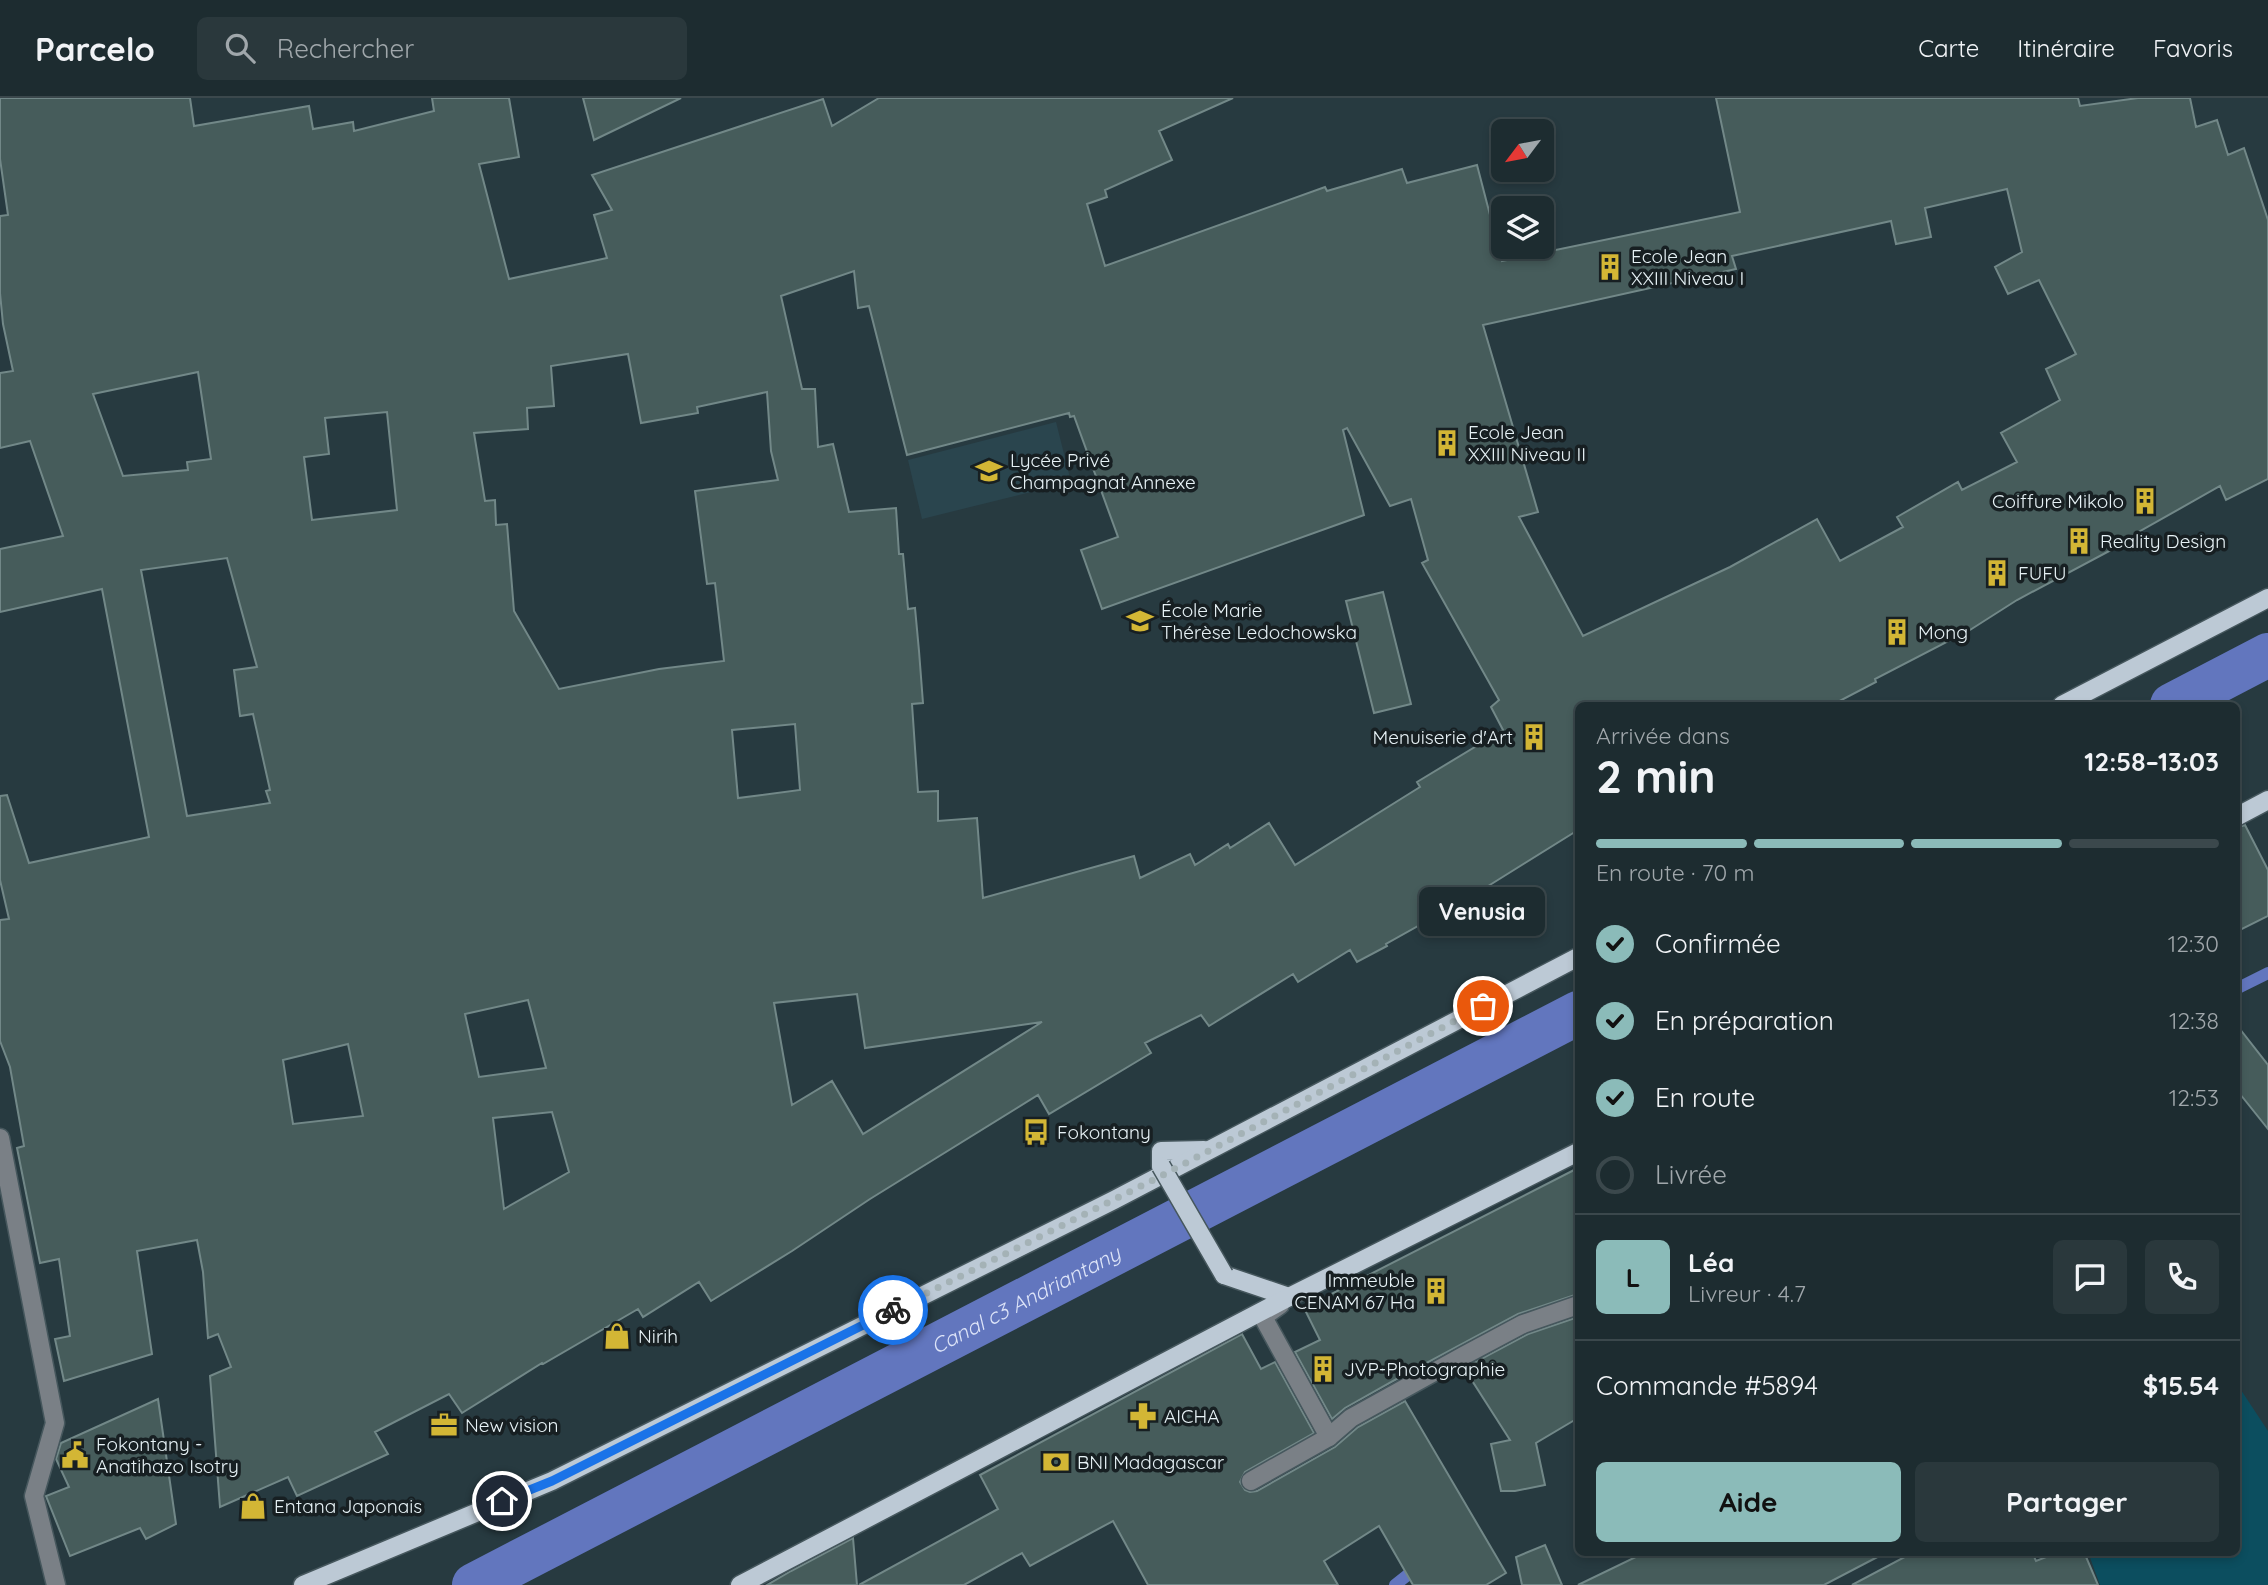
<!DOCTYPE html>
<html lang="fr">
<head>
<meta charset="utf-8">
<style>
	body { margin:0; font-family:Quicksand,sans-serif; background:#2a383c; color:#f1f3f6; height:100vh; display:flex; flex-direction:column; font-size:26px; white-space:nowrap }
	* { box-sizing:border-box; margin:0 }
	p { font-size:23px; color:#a0a7ab }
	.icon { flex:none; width:38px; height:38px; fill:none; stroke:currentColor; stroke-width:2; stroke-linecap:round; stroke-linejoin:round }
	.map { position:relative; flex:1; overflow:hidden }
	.sheet { position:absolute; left:1575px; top:604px; width:665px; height:854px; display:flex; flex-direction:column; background:#1d2c30; border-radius:10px; box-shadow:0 4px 10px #0003,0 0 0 2px #3b484c }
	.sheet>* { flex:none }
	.needle { width:46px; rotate:238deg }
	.fabs { position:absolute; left:1491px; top:21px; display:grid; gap:14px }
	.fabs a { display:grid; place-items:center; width:63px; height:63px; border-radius:10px; background:#1d2c30; box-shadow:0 4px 10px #0003,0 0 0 2px #3b484c; font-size:35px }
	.pin { position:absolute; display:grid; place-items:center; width:60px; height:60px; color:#fff; margin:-30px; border:4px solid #fff; border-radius:50%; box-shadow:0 2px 7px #0007 }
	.courier { position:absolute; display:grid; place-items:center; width:70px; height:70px; margin:-35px; border:5px solid #1a73e8; border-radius:50%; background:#fff; color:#222; box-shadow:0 2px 9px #0007 }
	.bubble { position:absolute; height:49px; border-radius:10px; background:#1d2c30; box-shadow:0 4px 10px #0003,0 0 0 2px #3b484c; font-size:23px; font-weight:700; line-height:49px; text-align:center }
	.overview em { font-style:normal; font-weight:700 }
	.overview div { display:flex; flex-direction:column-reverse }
	.overview { display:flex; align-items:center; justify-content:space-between; height:119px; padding:0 21px }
	h1 { font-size:46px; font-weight:700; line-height:52px }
	.bar { display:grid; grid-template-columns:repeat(4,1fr); gap:10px 7px; align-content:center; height:84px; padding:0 21px }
	.bar i { height:9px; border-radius:5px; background:#3b484c }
	.bar .on { background:#8bbbb9 }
	.bar p { grid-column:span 4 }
	.line { display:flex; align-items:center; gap:18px; padding:0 21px; border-top:2px solid #3b484c }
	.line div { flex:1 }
	.round { display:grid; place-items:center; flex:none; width:74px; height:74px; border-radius:10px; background:#2a383c }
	ol { padding:0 21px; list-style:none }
	li { display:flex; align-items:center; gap:21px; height:77px }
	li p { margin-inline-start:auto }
	li .icon { padding:7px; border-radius:50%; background:#8bbbb9; color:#111; stroke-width:4 }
	li:last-child { color:#a0a7ab }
	li i { width:38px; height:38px; border:4px solid #3b484c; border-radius:50% }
	.primary-button { display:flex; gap:14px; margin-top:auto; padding:14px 21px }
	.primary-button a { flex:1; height:80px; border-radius:10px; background:#8bbbb9; color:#111; font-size:28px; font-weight:700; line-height:80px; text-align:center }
	.primary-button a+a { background:#2a383c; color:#f1f3f6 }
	header { display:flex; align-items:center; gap:42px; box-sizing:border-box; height:98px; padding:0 35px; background:#1d2c30; border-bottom:2px solid #3b484c }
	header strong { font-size:33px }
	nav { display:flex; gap:38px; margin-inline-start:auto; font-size:24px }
	.search { width:490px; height:63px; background:#2a383c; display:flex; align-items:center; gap:18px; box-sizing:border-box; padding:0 24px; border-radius:10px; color:#a0a7ab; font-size:26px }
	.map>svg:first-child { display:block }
	.built { fill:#2a454e }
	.green { fill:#0c4e5f }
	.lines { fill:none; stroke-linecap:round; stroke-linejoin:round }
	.stream { stroke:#6276be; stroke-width:12 }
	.canal { stroke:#6276be; stroke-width:44 }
	.building { fill:#465c5b; stroke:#728888; stroke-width:2; fill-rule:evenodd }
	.minor-casing { stroke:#46575d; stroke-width:21 }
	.major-casing { stroke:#46575d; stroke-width:21 }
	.minor { stroke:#7a8086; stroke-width:18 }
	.major { stroke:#bcc9d5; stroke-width:18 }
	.major-bridge-casing { stroke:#46575d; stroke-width:21; stroke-linecap:butt }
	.major-bridge { stroke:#bcc9d5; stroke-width:18 }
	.done { stroke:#a4b2b6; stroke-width:7; stroke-dasharray:0 12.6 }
	.route { stroke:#1a73e8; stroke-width:9 }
	.labels { text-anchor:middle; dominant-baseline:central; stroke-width:7; stroke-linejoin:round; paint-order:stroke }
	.poi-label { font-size:19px; fill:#e7f2f6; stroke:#171f22; text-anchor:start }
	.water-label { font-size:21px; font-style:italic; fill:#dde4f8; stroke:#171f22 }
</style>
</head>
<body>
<header>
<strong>Parcelo</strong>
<div class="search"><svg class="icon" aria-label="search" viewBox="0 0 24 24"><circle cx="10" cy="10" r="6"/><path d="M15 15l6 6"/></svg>Rechercher</div>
<nav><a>Carte</a><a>Itinéraire</a><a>Favoris</a></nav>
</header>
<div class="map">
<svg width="2268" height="1487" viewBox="0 0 2268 1487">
	<rect width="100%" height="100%" fill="#273a40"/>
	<!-- built -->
	<polygon class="built" points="1056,324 1071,384 922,421 908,362"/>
	<!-- green -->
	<polygon class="green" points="2237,1286 2268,1333 2268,1487 2100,1487 2088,1454 2236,1454"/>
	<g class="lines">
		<!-- stream -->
		<g class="stream">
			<polyline points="2236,891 2268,875"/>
			<polyline points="1395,1487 1419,1468"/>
		</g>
		<!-- canal -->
		<g class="canal">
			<polyline points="2172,607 2268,557"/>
			<path id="s1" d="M474,1487L1578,915"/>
		</g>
	</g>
	<!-- building -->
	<g class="building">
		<path d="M0,0H190L194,28L309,8L313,31L353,24L354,33L434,13L432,0H509L519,59L479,66L509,181L607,160L594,117L612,112L592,77L823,1L832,28L879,0H1233L1159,33L1172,62L1105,92L1107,99L1087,106L1105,168L1325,89L1327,93L1402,71L1407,85L1477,67L1502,163L1740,114L1716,0H2078L2080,8L2138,0H2190L2196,29L2217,22L2228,57L2244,50L2268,122V381L2226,402L2220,388L2112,449L2113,451L2017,502L1970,532L1875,581L1876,584L1832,607H1578V732L1477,795L1386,846L1387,848L1357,864L1350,852L1298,884L1293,876L1209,928L1201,917L1145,945L1151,955L1049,1016L1038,997L870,1101L792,1153L711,1203L699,1184L643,1219L638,1211L543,1266L542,1265L462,1315L449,1296L375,1334L388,1356L297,1398L288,1379L220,1409L210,1278L231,1269L218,1236L208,1240L203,1174L197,1142L137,1153L152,1256L64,1283L55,1241L70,1238L59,1161L40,1165L17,1050L24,1048L10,969L0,943V822L9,821L0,782V698L7,697L29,765L149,739L102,491L0,514V451L63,438L30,343L0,350V275L13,273L3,226L0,195V118L8,117L0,61ZM2007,91L2022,154L1995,169L2008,196L2039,182L2076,256L2046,271L2060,302L2001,335L2017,364L1962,392L1958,384L1897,419L1903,429L1840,463L1817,421L1730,469L1583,538L1519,419L1538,414L1483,227L1736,171L1732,158L1891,123L1896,146L1931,139L1925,110ZM854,173L858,210L869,208L907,357L1069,315L1070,319L1074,318L1118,439L1081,452L1102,511L1364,417L1343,332L1347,330L1390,408L1411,401L1428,462L1422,465L1499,602L1491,609L1503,632L1417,684L1420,689L1295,767L1269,725L1230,750L1228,746L1195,767L1190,756L1140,780L1134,758L983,800L977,720L938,723V693L918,694L912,606L923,605L919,553L915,510L908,511L903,456H899L896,410L849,414L833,346L818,349L815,291H802L781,198ZM628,256L641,325L698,315L697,309L767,294L771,353L778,382L695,393L707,486L715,485L724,563L659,571L559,591L514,513L507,426L496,427L495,402L485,403L474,335L528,331L527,310L554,308L551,268ZM198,274L211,361L187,364L188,372L123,378L93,296ZM387,314L397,412L312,422L304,359L329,356L325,320ZM227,460L257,569L234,572L240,618L253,616L270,692L266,693L270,705L187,718L141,472ZM795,626L800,692L738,700L732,632ZM857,896L865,950L1042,924L863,1036L832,983L792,1007L774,905ZM528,902L546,970L479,979L465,916ZM348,946L363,1018L293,1026L283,962ZM552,1014L569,1074L504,1111L493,1020Z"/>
		<polygon points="583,0 681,0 594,42"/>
		<polygon points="1383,494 1411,606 1374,615 1346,503"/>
		<polygon points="2245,727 2268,772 2268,818 2236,834 2236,730"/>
		<polygon points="2236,926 2268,967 2268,1031 2236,991"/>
		<polygon points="1578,1070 1578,1196 1518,1216 1393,1283 1345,1310 1332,1321 1295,1254 1320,1242 1304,1210"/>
		<polygon points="1578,1219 1578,1320 1536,1345 1545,1387 1515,1393 1501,1393 1491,1346 1510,1342 1464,1270 1528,1236"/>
		<polygon points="1242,1236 1261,1271 1275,1264 1314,1335 1245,1374 1240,1384 1245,1392 1250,1394 1257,1393 1335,1349 1358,1329 1405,1303 1506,1475 1486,1487 1413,1487 1379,1428 1324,1463 1338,1487 1148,1487 1113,1423 1030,1468 1022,1455 964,1487 859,1487 998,1411 980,1377"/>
		<polygon points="158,1301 176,1426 146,1441 140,1430 70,1458 46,1398 69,1389 56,1361 61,1345"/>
		<polygon points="853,1440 857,1487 767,1487 791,1473"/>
		<polygon points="1545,1447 1562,1487 1522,1487 1516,1459"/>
		<polygon points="1646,1454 1887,1454 1824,1487 1578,1487"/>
		<polygon points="1914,1454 2032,1454 2036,1463 2059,1454 2084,1454 2098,1487 1852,1487"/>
	</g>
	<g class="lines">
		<defs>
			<g id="minor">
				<polyline points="0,1040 55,1325 34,1398 56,1487"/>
				<polyline points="1280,1207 1263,1219 1329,1339"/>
				<polyline points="1251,1383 1329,1339 1351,1320 1463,1258 1523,1226 1578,1207"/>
			</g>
			<g id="major">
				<polyline points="2062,607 2268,500"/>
				<polyline points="2236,719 2268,702"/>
				<polyline points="1161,1068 1161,1053 1204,1052"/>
				<polyline points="1224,1177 1289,1199"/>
				<polyline points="303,1487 552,1383 1114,1102 1578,859"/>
				<polyline points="740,1487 1289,1199 1578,1054"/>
			</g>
		</defs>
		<!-- minor casing -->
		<use href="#minor" class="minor-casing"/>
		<!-- major casing -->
		<use href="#major" class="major-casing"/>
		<!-- minor -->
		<use href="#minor" class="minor"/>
		<!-- major -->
		<use href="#major" class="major"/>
		<defs>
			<polyline id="major-bridge" points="1161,1068 1224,1177"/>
		</defs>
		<!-- major-bridge casing -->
		<use href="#major-bridge" class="major-bridge-casing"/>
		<!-- major-bridge -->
		<use href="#major-bridge" class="major-bridge"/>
	</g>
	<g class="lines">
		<!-- done -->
		<polyline class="done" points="893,1212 1163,1077 1483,908"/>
		<!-- route -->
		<polyline class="route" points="502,1403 552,1383 893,1212"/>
	</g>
	<!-- icons -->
	<defs>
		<symbol id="building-bare" viewBox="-9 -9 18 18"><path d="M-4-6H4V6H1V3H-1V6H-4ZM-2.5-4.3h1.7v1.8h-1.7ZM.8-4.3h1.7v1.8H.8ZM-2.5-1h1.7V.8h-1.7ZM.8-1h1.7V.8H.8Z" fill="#d3b635" stroke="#171f22" stroke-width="2.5" paint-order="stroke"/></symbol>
		<symbol id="school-bare" viewBox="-9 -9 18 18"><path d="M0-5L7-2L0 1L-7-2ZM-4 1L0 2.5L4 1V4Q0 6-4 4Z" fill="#d3b635" stroke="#171f22" stroke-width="2.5" paint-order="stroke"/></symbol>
		<symbol id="bus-bare" viewBox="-9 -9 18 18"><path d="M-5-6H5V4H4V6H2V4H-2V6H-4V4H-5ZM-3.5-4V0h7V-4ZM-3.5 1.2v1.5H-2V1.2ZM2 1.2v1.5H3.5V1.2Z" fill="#d3b635" stroke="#171f22" stroke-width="2.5" paint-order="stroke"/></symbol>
		<symbol id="shop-bare" viewBox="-9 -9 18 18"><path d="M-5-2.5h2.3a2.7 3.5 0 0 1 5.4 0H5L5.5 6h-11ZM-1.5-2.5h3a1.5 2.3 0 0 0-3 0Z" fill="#d3b635" stroke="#171f22" stroke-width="2.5" paint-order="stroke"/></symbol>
		<symbol id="pharmacy-bare" viewBox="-9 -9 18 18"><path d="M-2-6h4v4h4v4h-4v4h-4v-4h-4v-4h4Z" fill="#d3b635" stroke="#171f22" stroke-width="2.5" paint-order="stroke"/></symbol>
		<symbol id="office-bare" viewBox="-9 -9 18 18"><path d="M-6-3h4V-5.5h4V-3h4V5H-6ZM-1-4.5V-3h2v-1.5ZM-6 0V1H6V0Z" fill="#d3b635" stroke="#171f22" stroke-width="2.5" paint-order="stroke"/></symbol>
		<symbol id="civic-bare" viewBox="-9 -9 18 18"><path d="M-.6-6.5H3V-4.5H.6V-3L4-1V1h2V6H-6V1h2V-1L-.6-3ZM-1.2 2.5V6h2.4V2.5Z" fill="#d3b635" stroke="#171f22" stroke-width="2.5" paint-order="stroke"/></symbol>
		<symbol id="bank-bare" viewBox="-9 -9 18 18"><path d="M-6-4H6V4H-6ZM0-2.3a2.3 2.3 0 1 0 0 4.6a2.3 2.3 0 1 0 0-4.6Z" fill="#d3b635" stroke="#171f22" stroke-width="2.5" paint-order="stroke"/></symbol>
	</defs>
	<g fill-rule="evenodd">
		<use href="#building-bare" x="1591" y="150" width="38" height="38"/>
		<use href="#building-bare" x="1428" y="326" width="38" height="38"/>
		<use href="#school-bare" x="970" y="354" width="38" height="38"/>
		<use href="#building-bare" x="2126" y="384" width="38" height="38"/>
		<use href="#building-bare" x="2060" y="424" width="38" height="38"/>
		<use href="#building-bare" x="1978" y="456" width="38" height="38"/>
		<use href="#school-bare" x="1121" y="504" width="38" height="38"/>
		<use href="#building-bare" x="1878" y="515" width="38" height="38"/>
		<use href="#building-bare" x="1515" y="620" width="38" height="38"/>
		<use href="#bus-bare" x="1017" y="1015" width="38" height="38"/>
		<use href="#building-bare" x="1417" y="1174" width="38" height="38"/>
		<use href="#shop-bare" x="598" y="1219" width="38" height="38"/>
		<use href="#building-bare" x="1304" y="1252" width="38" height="38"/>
		<use href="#pharmacy-bare" x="1124" y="1299" width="38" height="38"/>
		<use href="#office-bare" x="425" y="1308" width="38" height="38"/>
		<use href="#civic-bare" x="56" y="1338" width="38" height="38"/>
		<use href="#bank-bare" x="1037" y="1345" width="38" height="38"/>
		<use href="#shop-bare" x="234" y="1389" width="38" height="38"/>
	</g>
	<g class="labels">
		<!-- poi labels -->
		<g class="poi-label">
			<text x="1631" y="158">Ecole Jean<tspan x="1631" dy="22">XXIII Niveau I</tspan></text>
			<text x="1468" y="334">Ecole Jean<tspan x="1468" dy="22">XXIII Niveau II</tspan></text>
			<text x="1010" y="362">Lycée Privé<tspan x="1010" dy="22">Champagnat Annexe</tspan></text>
			<text x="2124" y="403" text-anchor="end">Coiffure Mikolo</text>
			<text x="2100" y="443">Reality Design</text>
			<text x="2018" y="475">FUFU</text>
			<text x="1161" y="512">École Marie<tspan x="1161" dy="22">Thérèse Ledochowska</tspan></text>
			<text x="1918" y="534">Mong</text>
			<text x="1513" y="639" text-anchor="end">Menuiserie d'Art</text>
			<text x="1057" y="1034">Fokontany</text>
			<text x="1415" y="1182" text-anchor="end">Immeuble<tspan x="1415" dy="22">CENAM 67 Ha</tspan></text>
			<text x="638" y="1238">Nirih</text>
			<text x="1344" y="1271">JVP-Photographie</text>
			<text x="1164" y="1318">AICHA</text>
			<text x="465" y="1327">New vision</text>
			<text x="96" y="1346">Fokontany -<tspan x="96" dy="22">Anatihazo Isotry</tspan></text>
			<text x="1077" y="1364">BNI Madagascar</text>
			<text x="274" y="1408">Entana Japonais</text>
		</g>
		<!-- water labels -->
		<g class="water-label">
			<text stroke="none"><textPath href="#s1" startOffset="621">Canal c3 Andriantany</textPath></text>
		</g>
	</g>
</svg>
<div class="fabs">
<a><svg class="needle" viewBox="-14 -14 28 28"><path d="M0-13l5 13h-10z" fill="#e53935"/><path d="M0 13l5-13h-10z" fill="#a0a7ab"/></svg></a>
<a><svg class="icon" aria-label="layers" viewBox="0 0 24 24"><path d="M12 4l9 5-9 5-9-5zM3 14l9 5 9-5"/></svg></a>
</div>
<div class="pin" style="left:1483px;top:908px;background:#ea580c"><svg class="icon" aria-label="bag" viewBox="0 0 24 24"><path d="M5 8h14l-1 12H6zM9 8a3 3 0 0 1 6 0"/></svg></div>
<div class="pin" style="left:502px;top:1403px;background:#1f2937"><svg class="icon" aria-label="home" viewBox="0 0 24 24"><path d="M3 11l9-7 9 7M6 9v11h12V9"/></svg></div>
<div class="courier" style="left:893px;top:1212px"><svg class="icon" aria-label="bike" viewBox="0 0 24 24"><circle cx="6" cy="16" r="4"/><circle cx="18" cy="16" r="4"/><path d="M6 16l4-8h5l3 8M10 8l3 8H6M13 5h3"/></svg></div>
<div class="bubble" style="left:1419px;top:789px;width:126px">Venusia</div>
<section class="sheet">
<div class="overview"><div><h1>2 min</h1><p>Arrivée dans</p></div><em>12:58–13:03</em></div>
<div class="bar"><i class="on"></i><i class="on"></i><i class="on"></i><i></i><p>En route · 70 m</p></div>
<ol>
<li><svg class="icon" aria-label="check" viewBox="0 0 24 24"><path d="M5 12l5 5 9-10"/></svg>Confirmée<p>12:30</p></li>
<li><svg class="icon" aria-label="check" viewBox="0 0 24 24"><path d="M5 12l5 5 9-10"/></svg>En préparation<p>12:38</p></li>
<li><svg class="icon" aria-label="check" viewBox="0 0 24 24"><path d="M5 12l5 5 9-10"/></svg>En route<p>12:53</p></li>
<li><i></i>Livrée</li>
</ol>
<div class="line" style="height:126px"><b class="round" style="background:#8bbbb9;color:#111">L</b><div><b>Léa</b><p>Livreur · 4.7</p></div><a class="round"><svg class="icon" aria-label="chat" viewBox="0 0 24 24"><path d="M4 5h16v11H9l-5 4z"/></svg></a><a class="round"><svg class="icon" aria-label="phone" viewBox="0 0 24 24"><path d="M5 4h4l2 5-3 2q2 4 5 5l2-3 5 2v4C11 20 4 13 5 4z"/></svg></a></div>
<div class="line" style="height:91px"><div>Commande #5894</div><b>$15.54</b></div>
<div class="primary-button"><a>Aide</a><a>Partager</a></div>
</section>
</div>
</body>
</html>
